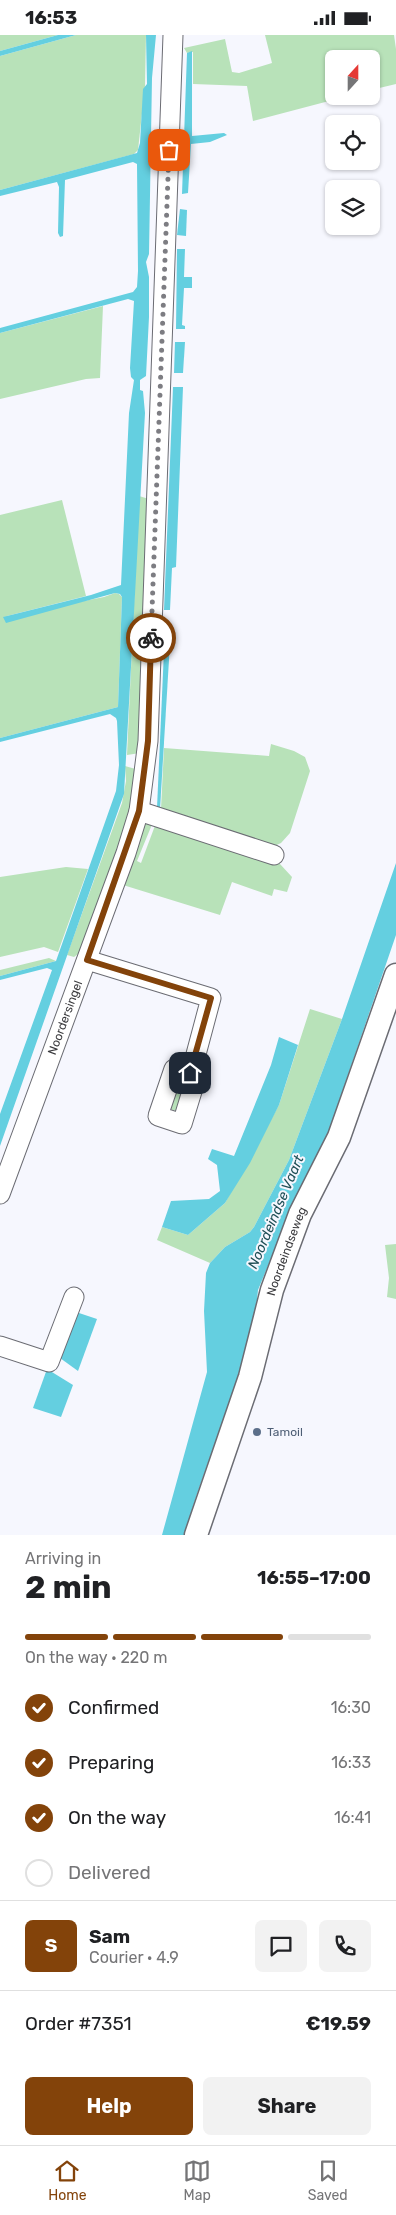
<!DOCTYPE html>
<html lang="en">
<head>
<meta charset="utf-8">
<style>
	body { margin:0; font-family:Rubik,sans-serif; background:#f2f2f2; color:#202124; height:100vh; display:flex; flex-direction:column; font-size:19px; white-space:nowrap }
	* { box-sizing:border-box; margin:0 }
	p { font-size:16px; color:#757577 }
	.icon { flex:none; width:28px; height:28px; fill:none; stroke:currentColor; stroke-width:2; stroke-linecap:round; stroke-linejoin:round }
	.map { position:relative; height:1500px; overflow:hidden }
	.details { display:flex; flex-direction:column; background:#fff; flex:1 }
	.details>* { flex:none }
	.needle { width:32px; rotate:21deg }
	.tools { position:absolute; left:325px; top:15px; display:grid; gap:10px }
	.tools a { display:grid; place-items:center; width:55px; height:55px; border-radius:8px; background:#fff; box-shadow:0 1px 4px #0004; font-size:25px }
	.pin { position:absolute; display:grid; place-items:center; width:42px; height:42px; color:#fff; margin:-21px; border-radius:10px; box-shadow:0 2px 8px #0006 }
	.courier { position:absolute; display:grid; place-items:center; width:50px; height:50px; margin:-25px; border:4px solid #83430a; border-radius:50%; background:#fff; color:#222; box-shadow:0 1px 6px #0007 }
	.overview em { font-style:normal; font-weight:700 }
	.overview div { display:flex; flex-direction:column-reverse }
	.overview { display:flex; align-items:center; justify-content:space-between; height:85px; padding:0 25px }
	h1 { font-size:32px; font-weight:700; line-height:38px }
	.bar { display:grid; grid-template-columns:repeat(4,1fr); gap:8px 5px; align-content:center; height:60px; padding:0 25px }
	.bar i { height:6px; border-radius:4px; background:#e0e0e0 }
	.bar .on { background:#83430a }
	.bar p { grid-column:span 4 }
	.line { display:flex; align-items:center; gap:12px; padding:0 25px; border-top:1px solid #e0e0e0 }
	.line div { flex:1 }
	.round { display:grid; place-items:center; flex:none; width:52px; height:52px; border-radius:8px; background:#f2f2f2 }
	ol { padding:0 25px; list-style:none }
	li { display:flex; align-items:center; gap:15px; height:55px }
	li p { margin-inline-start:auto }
	li .icon { padding:5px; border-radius:50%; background:#83430a; color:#fff; stroke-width:4 }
	li:last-child { color:#757577 }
	li i { width:28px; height:28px; border:2px solid #e0e0e0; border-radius:50% }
	.cta { display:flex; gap:10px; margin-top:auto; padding:10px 25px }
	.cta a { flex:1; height:58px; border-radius:8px; background:#83430a; color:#fff; font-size:20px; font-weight:700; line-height:58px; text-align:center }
	.cta a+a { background:#f2f2f2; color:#202124 }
	.status { display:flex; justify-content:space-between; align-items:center; height:35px; padding:0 25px; background:#fff; direction:ltr }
	.status svg { height:14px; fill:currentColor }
	.dock { display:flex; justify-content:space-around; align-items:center; height:70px; border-top:1px solid #e0e0e0; background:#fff; font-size:14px; color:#757577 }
	.dock a { display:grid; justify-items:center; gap:2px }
	.dock .on { color:#83430a }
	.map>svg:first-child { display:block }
	.green { fill:#b8e2b9; fill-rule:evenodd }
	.water { fill:#64cfe0 }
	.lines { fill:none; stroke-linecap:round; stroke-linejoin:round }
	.minor-casing { stroke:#6b6c73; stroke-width:21 }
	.tertiary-casing { stroke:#6b6c73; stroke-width:25 }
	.minor { stroke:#fff; stroke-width:19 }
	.tertiary { stroke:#fff; stroke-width:22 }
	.done { stroke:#7d7d82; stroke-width:5; stroke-dasharray:0 9 }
	.route { stroke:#83430a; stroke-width:6 }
	.service-dot { fill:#5c6f8a; stroke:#f6f7fe; stroke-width:2 }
	.labels { text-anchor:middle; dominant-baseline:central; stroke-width:4; stroke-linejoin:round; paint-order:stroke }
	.street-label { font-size:12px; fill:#3c3c3f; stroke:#f6f7fe }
	.service-label { font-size:12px; fill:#4e5e75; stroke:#f6f7fe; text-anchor:start }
	.water-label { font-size:14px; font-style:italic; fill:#1f4f56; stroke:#f6f7fe }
</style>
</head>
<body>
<div class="status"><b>16:53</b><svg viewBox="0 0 49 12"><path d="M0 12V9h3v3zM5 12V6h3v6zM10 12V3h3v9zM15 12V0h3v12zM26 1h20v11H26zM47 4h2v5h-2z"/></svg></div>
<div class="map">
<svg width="396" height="1500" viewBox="0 0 396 1500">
	<rect width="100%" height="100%" fill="#f6f7fe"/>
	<!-- green -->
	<g class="green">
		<polygon points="0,0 58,0 0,16"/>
		<polygon points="76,0 146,0 145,51 138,115 134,119 0,155 0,21"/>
		<polygon points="265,0 394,0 396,14 396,49 371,55 371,24 334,24 334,61 348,61 253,86 247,51 193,49 193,17 187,18 184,13 225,4 232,37 239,38 272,28"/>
		<polygon points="103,271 100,343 86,344 0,364 0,298"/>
		<polygon points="139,461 149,464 140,718 127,720"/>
		<polygon points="62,465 86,561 3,582 104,562 115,558 119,559 122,562 118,672 0,703 0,480"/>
		<polygon points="271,709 294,716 305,722 310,736 290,798 281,808 272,812 161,774 164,713 269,721"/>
		<polygon points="125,731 139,735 138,747 100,874 94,876 84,905 86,910 85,914 74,922 67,920 122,768 126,746"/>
		<path d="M151,784L184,793L266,820L280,829L292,842L287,857L274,854L272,861L232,847L220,880L123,850L130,827L129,822L140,795L144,788ZM153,787L156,788L141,828L137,826Z"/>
		<polygon points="66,832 88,834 58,917 44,912 0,922 0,842"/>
		<polygon points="49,923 56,926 0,941 0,935"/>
		<polygon points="310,974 342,984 289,1125 254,1192 250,1197 225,1212 210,1228 157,1205 162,1192 188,1200 225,1168 279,1070"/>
		<polygon points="182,1048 185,1049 177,1076 170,1074 174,1053"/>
		<polygon points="396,1209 396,1264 387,1262 389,1243 385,1210"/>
	</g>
	<!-- water -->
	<g class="water">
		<polygon points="58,0 76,0 0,21 0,16"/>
		<polygon points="146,0 156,0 152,43 149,219 146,227 149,242 149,282 146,341 140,345 140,355 143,356 145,378 124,759 0,1111 0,1079 52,935 47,933 0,945 0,941 56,926 116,756 119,730 117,686 116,683 110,679 0,707 0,703 118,672 122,562 120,559 115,558 6,588 3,582 91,560 121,550 129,378 134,345 131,342 130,333 134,266 128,264 0,298 0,293 133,257 137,252 138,236 137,129 133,127 65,145 63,201 60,202 58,198 59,152 57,147 0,161 0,155 137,118 140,108 143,54 147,49"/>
		<polygon points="192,16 192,101 224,98 227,100 210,107 191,109 188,158 182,159 187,18"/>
		<polygon points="180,174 187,175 186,201 177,200"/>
		<polygon points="177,214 185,214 184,242 192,242 192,253 184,253 182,290 185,291 185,294 176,294"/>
		<polygon points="175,307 185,307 183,338 174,338"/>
		<polygon points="173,352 183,352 176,532 172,533 170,575 164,575"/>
		<polygon points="165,593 170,593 170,608 160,774 157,773"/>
		<polygon points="396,828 396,900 325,1107 288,1182 258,1255 255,1283 241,1334 197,1459 184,1500 162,1500 207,1337 204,1276 206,1238 210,1228 225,1212 250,1197 254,1192 289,1125 342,984"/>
		<polygon points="279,1002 298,1010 279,1070 250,1128 225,1168 188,1200 162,1192 171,1166 209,1164 220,1156 217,1130 208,1124 212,1114 234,1121 271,1030"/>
		<polygon points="76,1277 97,1284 78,1336 60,1323"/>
		<polygon points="47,1334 73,1350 61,1382 33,1373"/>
	</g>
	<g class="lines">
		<defs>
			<g id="minor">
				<polyline points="139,776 274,820"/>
				<polyline points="87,925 211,963 191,1038"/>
				<polygon points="174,1034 197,1040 182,1089 158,1081"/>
				<path id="s1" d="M0,1159L126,818L139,776L148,706L173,0"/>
				<polyline points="0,1311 49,1327 74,1262"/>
			</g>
			<g id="tertiary">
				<path id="s2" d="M196,1500L250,1342L272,1255L300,1179L339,1102L396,940"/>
			</g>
		</defs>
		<!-- minor casing -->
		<use href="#minor" class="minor-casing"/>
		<!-- tertiary casing -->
		<use href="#tertiary" class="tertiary-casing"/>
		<!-- minor -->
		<use href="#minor" class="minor"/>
		<!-- tertiary -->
		<use href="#tertiary" class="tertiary"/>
	</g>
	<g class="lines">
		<!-- done -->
		<polyline class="done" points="151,603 169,115"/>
		<!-- route -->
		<polyline class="route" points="151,603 148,706 139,776 87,925 211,963 190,1038"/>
	</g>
	<!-- markers -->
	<circle class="service-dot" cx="257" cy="1397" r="5"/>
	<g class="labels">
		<!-- street labels -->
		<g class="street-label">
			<text stroke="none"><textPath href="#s1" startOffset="188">Noordersingel</textPath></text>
			<text stroke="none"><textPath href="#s2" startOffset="298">Noordeindseweg</textPath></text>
		</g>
		<!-- service labels -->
		<g class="service-label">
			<text x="267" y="1397">Tamoil</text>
		</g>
		<!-- water labels -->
		<g class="water-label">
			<text transform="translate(276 1177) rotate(-67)">Noordeindse Vaart</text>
		</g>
	</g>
</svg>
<div class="tools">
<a><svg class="needle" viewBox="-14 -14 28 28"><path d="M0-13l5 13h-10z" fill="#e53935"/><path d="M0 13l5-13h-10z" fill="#757577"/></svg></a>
<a><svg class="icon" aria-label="locate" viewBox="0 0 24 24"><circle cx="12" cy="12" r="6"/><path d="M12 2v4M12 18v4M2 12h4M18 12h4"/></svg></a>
<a><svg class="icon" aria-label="layers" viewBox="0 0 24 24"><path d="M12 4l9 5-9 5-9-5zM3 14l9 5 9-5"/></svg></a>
</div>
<div class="pin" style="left:169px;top:115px;background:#ea580c"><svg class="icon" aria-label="bag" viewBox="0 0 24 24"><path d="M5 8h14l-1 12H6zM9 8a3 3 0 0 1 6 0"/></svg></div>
<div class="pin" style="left:190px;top:1038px;background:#1f2937"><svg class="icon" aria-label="home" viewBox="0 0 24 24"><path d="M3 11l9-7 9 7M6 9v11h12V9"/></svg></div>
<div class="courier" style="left:151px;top:603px"><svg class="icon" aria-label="bike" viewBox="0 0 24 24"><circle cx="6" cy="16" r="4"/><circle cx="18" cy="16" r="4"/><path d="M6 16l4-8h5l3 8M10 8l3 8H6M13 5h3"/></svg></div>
</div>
<section class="details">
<div class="overview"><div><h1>2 min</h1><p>Arriving in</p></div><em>16:55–17:00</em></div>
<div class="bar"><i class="on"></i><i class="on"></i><i class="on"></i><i></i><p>On the way · 220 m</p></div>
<ol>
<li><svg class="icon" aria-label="check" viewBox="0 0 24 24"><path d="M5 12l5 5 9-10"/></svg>Confirmed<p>16:30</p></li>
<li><svg class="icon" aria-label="check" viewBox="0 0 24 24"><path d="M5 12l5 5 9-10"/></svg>Preparing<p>16:33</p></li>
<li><svg class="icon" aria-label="check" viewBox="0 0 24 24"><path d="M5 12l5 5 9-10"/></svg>On the way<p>16:41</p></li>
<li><i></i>Delivered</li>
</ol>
<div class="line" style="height:90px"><b class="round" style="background:#83430a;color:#fff">S</b><div><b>Sam</b><p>Courier · 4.9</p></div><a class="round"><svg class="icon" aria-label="chat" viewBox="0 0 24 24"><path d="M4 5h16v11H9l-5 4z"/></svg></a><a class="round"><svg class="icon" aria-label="phone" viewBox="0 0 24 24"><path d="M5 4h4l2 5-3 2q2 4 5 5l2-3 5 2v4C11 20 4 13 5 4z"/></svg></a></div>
<div class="line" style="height:65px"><div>Order #7351</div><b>€19.59</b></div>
<div class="cta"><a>Help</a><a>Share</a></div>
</section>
<nav class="dock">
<a class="on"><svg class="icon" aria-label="home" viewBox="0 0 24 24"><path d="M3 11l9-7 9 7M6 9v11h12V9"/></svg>Home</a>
<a><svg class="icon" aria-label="map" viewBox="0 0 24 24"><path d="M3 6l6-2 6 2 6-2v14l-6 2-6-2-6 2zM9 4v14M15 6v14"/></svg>Map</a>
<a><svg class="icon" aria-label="saved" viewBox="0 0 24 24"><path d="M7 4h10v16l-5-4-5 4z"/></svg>Saved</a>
</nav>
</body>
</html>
